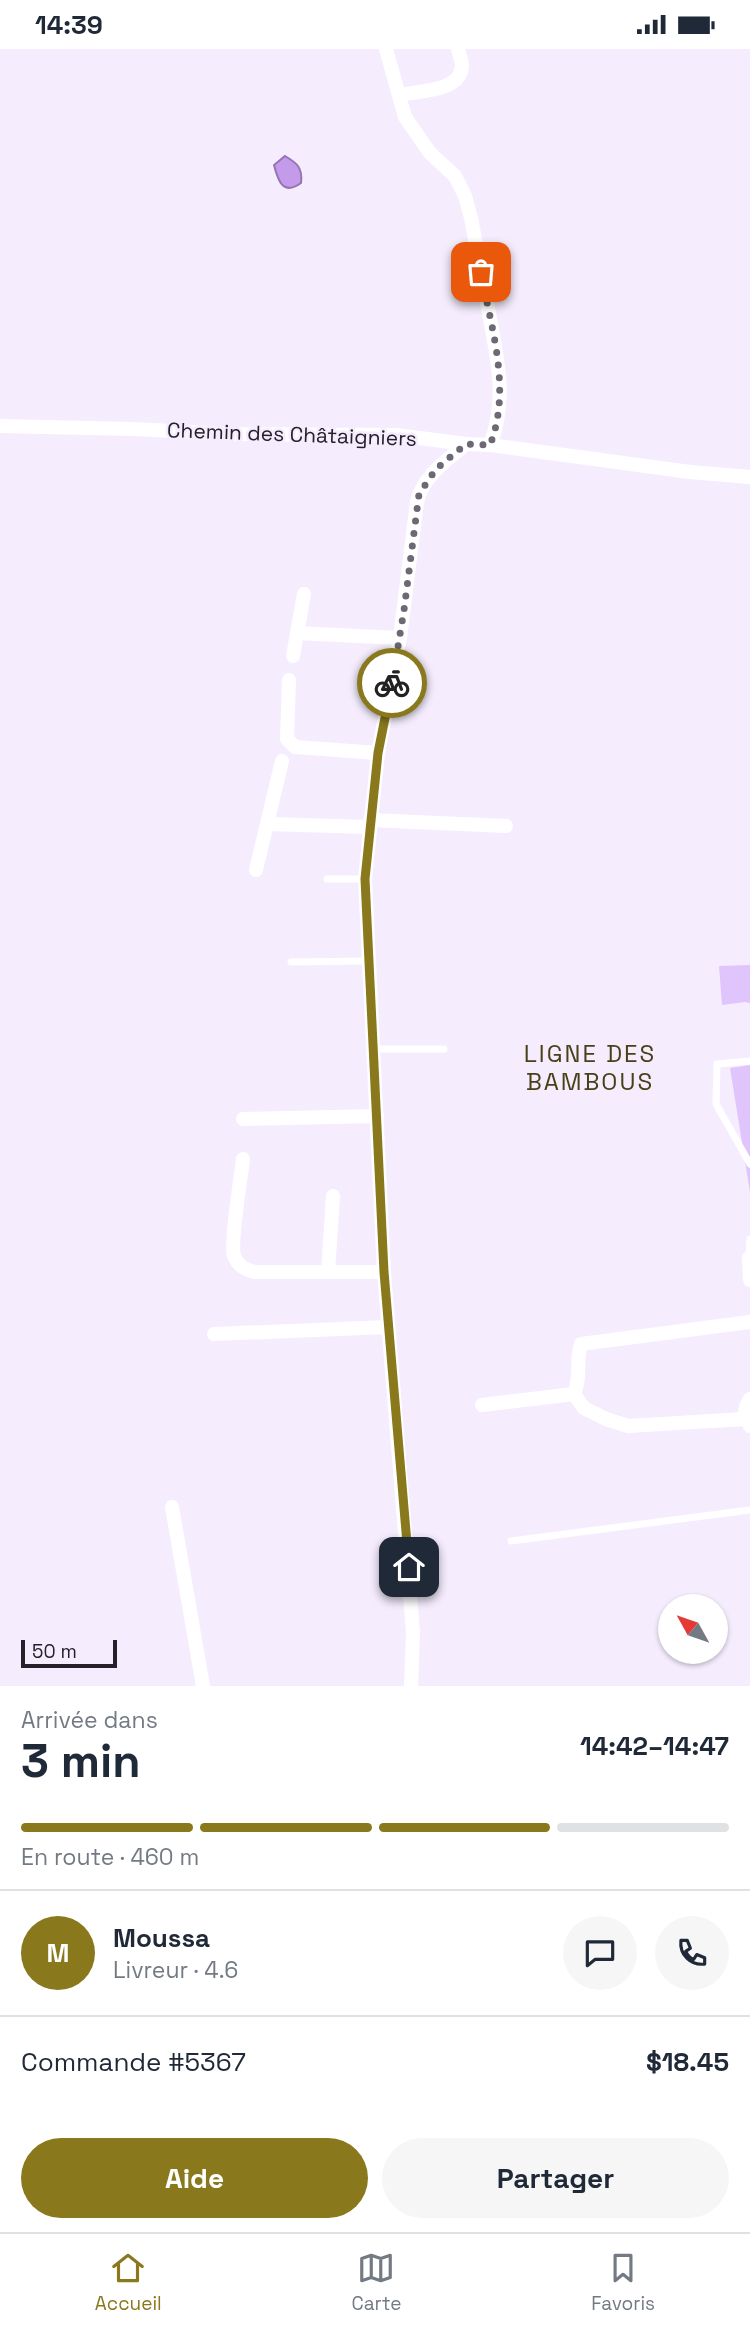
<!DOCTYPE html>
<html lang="fr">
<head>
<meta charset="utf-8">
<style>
	body { margin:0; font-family:"Space Grotesk",sans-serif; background:#f6f6f7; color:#1f2937; height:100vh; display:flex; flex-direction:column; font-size:26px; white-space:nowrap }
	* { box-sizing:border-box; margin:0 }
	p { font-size:23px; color:#747a83 }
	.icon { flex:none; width:38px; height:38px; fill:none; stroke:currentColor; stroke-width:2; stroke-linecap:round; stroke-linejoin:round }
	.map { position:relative; height:1637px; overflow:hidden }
	.sheet { display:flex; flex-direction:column; background:#fff; flex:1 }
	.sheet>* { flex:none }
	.needle { width:46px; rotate:310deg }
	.tools { position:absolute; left:658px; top:1545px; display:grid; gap:14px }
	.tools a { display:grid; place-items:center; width:70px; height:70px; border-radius:50%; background:#fff; box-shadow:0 2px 5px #0004; font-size:35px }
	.scale { position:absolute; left:21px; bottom:18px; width:96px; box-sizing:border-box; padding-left:7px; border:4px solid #25202a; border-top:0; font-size:19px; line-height:24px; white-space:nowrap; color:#25202a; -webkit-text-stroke:5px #f5edfe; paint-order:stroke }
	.pin { position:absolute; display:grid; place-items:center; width:60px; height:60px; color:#fff; margin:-30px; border-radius:14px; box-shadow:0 4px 10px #0006 }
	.courier { position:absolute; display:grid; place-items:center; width:70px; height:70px; margin:-35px; border:5px solid #89781c; border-radius:50%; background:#fff; color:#222; box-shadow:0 2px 9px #0007 }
	.headline em { font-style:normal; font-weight:700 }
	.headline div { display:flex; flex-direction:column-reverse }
	.headline { display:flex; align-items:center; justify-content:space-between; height:119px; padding:0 21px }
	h1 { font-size:46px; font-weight:700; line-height:52px }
	.bar { display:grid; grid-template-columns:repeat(4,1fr); gap:10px 7px; align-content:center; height:84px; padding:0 21px }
	.bar i { height:9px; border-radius:5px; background:#e0e1e3 }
	.bar .active { background:#89781c }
	.bar p { grid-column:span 4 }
	.line { display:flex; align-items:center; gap:18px; padding:0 21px; border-top:2px solid #e0e1e3 }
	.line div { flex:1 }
	.round { display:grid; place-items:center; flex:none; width:74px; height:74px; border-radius:37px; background:#f6f6f7 }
	.primary-button { display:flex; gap:14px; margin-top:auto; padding:14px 21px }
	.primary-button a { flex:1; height:80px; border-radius:42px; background:#89781c; color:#fff; font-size:28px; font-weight:700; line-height:80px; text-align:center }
	.primary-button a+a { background:#f6f6f7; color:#1f2937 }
	.status { display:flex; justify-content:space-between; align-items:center; height:49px; padding:0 35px; background:#fff; direction:ltr }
	.status svg { height:19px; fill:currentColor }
	.dock { display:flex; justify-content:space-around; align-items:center; height:98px; border-top:2px solid #e0e1e3; background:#fff; font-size:19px; color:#747a83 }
	.dock a { display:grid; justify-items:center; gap:4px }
	.dock .active { color:#89781c }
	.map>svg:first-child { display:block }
	.green { fill:#e0c4fc }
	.water { fill:#c49aea; stroke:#9475b0; stroke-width:2 }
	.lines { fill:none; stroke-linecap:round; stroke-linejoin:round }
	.service { stroke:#fff; stroke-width:7 }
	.minor { stroke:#fff; stroke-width:14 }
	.done { stroke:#6e6874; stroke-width:7; stroke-dasharray:0 12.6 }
	.route { stroke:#89781c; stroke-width:9 }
	.labels { text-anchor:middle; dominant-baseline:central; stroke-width:5; stroke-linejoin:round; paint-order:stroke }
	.street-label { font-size:21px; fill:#25202a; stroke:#f5edfe }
	.quarter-label { font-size:24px; letter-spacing:2px; fill:#494017; stroke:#f5edfe }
</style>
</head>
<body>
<div class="status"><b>14:39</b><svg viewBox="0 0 49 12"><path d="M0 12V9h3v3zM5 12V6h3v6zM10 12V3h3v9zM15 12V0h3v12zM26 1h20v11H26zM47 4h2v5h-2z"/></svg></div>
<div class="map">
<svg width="750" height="1637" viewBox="0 0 750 1637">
	<rect width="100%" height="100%" fill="#f5edfe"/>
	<!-- green -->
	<g class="green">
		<polygon points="750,916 750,954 745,953 722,956 719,917"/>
		<polygon points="750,1016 750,1143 730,1019"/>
	</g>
	<!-- water -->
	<path class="water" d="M285,107C297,114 303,119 301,134C283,147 278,132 274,116Z"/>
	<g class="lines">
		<!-- service -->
		<g class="service">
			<polyline points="327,830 365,830"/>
			<polyline points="291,913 369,912"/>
			<polyline points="375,1000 444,1000"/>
			<polyline points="750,1012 717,1015 716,1055 750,1115"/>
			<polyline points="749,1209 750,1190"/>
			<polyline points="511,1492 750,1461"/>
		</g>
		<!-- minor -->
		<g class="minor">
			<path d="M386,0L405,68L430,104L455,127L465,147L471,169C477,201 483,232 489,264C497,309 508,351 490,396"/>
			<path d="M399,46C417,42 461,43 462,17C462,12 459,5 458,0"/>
			<polyline points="0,377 134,380 229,385 396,386 466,395 490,396 690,423 750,428"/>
			<polyline points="297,584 400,589"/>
			<polyline points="293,607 304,545"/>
			<polyline points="289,631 287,690 295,698 378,704"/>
			<polyline points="370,771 506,777"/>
			<polyline points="267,775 369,778"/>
			<polyline points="256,821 282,712"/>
			<polyline points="243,1070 377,1067"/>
			<path d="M243,1110C241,1128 230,1194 234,1207C238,1217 245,1221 255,1223H384"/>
			<polyline points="749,1209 750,1231"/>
			<polyline points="328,1223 333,1147"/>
			<polyline points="214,1285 388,1278"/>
			<path d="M574,1345C582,1326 575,1311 581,1295L750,1273"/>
			<polyline points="574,1345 584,1359 606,1370 628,1377 745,1370"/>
			<path d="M750,1350C743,1360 744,1367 750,1377"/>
			<polyline points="482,1356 574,1345"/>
			<polyline points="172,1458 203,1637"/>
			<path d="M411,1637L413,1583L384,1223L365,830L378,704L400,589L417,453C423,427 446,412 466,395"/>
		</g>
	</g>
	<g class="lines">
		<!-- done -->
		<path class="done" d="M392,634L404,561L419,445L436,420L466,395L490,396C512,340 491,279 481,223"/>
		<!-- route -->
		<polyline class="route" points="392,634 378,704 365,830 384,1223 409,1518"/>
	</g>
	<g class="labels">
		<!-- street labels -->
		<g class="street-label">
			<text transform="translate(292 385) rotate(2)">Chemin des Châtaigniers</text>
		</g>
		<!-- quarter labels -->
		<g class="quarter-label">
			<text x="590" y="1004">LIGNE DES<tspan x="590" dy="28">BAMBOUS</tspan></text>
		</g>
	</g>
</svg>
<div class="tools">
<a><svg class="needle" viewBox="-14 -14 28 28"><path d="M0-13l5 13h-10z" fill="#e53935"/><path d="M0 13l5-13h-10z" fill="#747a83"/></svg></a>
</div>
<div class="scale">50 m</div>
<div class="pin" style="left:481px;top:223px;background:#ea580c"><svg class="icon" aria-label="bag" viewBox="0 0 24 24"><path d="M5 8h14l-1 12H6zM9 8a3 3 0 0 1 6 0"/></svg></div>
<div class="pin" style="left:409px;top:1518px;background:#1f2937"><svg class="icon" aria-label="home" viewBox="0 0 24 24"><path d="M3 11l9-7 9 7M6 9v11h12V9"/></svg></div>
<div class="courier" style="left:392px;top:634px"><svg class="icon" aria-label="bike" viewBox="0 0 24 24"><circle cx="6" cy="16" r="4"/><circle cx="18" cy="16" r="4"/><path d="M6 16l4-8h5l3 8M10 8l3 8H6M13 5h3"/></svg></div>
</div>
<section class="sheet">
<div class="headline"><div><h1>3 min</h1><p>Arrivée dans</p></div><em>14:42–14:47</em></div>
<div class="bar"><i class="active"></i><i class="active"></i><i class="active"></i><i></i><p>En route · 460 m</p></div>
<div class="line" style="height:126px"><b class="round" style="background:#89781c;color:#fff">M</b><div><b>Moussa</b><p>Livreur · 4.6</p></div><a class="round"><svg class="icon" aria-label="chat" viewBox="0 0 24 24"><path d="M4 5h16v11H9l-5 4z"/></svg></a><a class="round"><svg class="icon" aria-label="phone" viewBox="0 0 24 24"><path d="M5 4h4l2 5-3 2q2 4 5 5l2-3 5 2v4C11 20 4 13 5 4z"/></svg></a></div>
<div class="line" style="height:91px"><div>Commande #5367</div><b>$18.45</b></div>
<div class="primary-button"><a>Aide</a><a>Partager</a></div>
</section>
<nav class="dock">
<a class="active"><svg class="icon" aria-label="home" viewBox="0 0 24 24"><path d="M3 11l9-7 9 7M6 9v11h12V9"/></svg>Accueil</a>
<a><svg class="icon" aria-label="map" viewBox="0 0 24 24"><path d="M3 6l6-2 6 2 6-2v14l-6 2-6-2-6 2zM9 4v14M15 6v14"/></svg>Carte</a>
<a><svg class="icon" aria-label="saved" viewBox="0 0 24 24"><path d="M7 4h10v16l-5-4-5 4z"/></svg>Favoris</a>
</nav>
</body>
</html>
